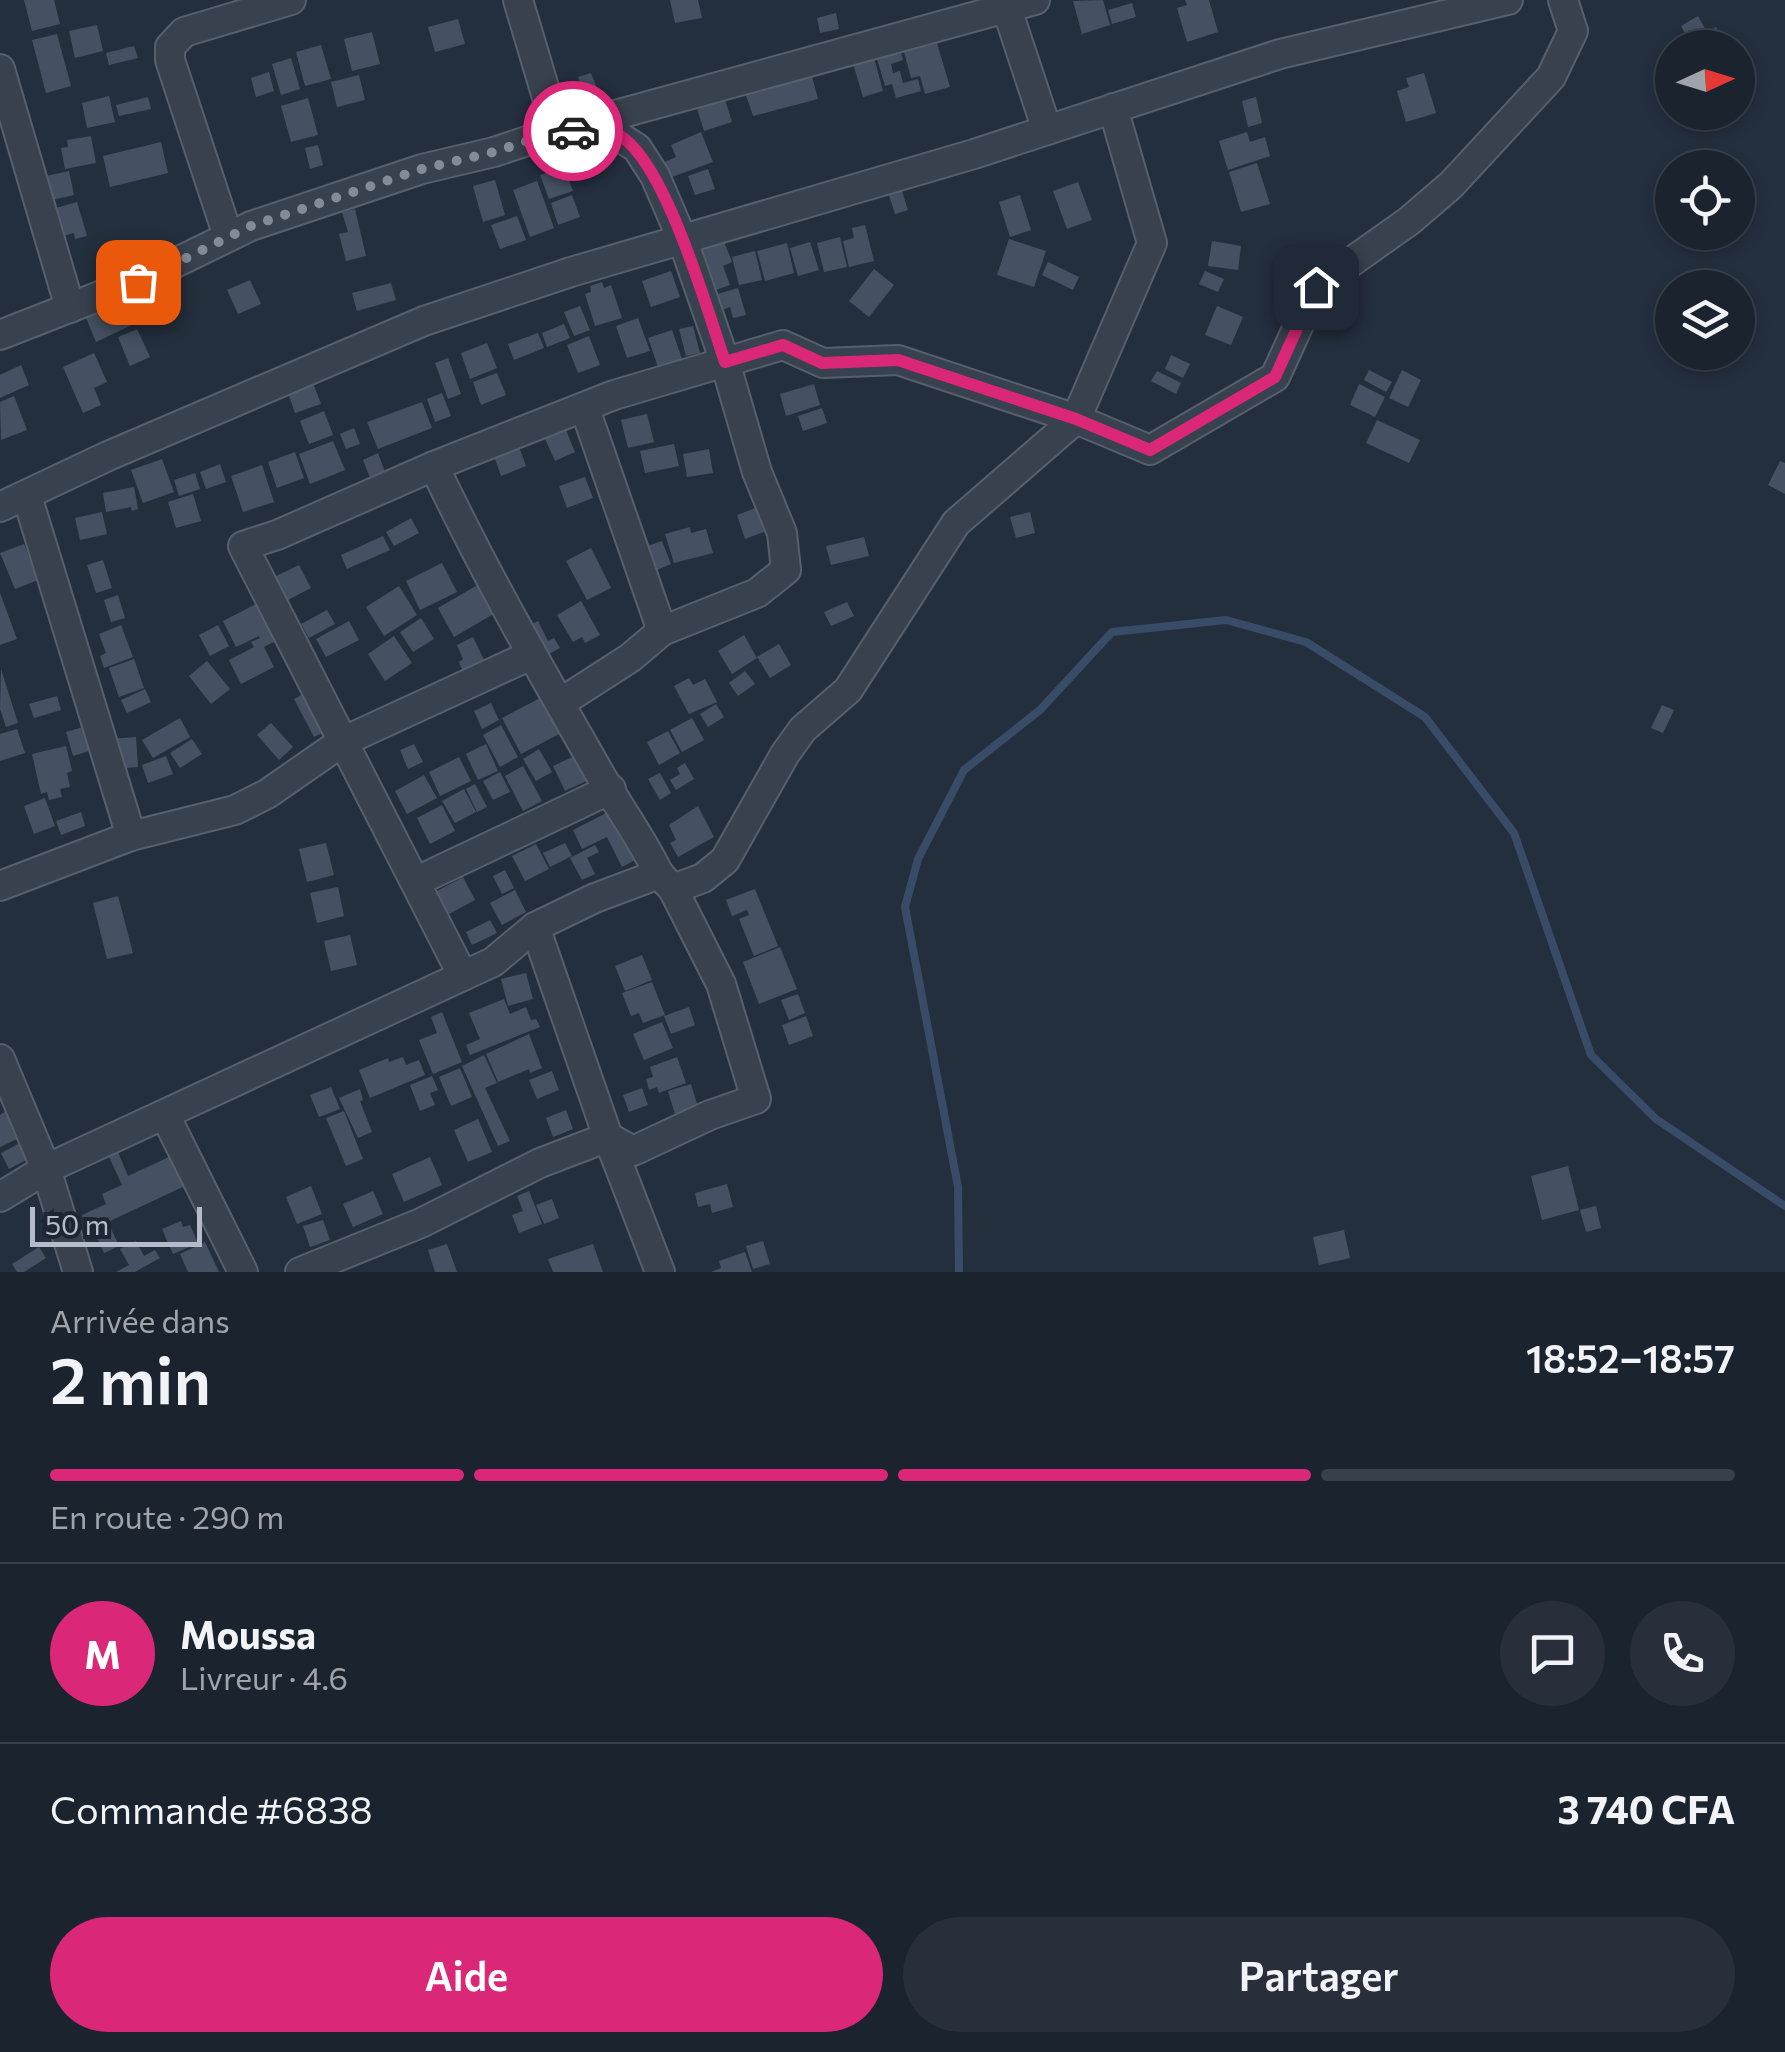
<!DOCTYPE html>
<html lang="fr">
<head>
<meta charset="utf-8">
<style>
	body { margin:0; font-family:Commissioner,sans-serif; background:#282f3a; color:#f1f3f6; height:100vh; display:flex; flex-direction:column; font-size:38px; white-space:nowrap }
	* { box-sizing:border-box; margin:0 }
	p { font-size:32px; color:#a0a4aa }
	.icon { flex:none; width:55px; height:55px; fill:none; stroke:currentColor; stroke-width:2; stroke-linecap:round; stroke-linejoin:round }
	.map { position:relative; height:1272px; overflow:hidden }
	.sheet { display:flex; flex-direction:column; background:#1b232e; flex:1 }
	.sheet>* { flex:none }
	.needle { width:65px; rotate:86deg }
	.buttons { position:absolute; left:1655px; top:30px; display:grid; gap:20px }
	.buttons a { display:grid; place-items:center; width:100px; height:100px; border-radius:50%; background:#1b232e; box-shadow:0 5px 15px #0003,0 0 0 2px #39404a; font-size:50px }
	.scale { position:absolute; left:30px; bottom:25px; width:172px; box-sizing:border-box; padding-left:10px; border:5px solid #b4bcc9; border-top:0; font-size:28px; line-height:35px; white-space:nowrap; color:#b4bcc9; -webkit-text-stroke:8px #1d2633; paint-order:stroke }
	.pin { position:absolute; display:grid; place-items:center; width:85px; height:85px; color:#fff; margin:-42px; border-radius:20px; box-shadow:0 5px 15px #0006 }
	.courier { position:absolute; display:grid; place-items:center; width:100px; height:100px; margin:-50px; border:8px solid #db2777; border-radius:50%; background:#fff; color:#222; box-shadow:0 2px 12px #0007 }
	.head em { font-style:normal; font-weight:600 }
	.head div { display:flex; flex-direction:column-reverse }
	.head { display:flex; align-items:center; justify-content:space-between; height:170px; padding:0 50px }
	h1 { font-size:65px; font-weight:600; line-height:75px }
	.bar { display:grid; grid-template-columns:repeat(4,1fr); gap:15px 10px; align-content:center; height:120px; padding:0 50px }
	.bar i { height:12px; border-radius:8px; background:#39404a }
	.bar .on { background:#db2777 }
	.bar p { grid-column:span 4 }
	.line { display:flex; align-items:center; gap:25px; padding:0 50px; border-top:2px solid #39404a }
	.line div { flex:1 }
	.round { display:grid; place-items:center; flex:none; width:105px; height:105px; border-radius:52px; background:#282f3a }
	.primary-button { display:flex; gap:20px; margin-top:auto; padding:20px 50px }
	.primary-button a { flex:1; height:115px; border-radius:60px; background:#db2777; color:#fff; font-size:40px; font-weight:600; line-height:115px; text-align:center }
	.primary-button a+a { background:#282f3a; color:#f1f3f6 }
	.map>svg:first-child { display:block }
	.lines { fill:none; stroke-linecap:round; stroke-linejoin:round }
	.stream { stroke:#394c67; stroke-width:8 }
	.building { fill:#455162 }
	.street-casing { stroke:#565f6c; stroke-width:32 }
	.street { stroke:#38414e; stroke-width:28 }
	.done { stroke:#828b98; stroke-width:10; stroke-dasharray:0 18 }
	.route { stroke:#db2777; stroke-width:12 }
</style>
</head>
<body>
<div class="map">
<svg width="1785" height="1272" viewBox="0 0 1785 1272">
	<rect width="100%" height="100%" fill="#242f3e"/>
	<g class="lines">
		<!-- stream -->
		<polyline class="stream" points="959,1272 958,1187 905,907 918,859 964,770 1040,710 1112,632 1226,620 1306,642 1425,717 1514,833 1591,1055 1656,1119 1785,1206"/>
	</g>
	<!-- building -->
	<g class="building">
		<polygon points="24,0 54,0 60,24 32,31"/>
		<polygon points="670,0 698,0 702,18 675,23"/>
		<polygon points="1103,0 1110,25 1082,34 1073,1"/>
		<polygon points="1185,0 1209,0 1218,32 1187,42 1177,8 1187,5"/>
		<polygon points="1132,3 1136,17 1112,24 1108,10"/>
		<polygon points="836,13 839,29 820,33 817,18"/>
		<polygon points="1698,16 1707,32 1716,27 1723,39 1708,48 1693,48 1681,26"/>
		<polygon points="458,19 465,44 435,52 428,27"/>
		<polygon points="97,25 103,51 75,58 69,31"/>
		<polygon points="372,32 380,64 352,71 344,39"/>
		<polygon points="57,34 71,86 46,93 32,40"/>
		<polygon points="937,43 950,87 925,94 920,76 911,78 904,52"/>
		<polygon points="321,45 331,79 305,86 296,52"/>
		<polygon points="134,46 138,58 109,65 106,53"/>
		<polygon points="899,46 903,60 891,64 893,73 900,71 903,83 918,79 921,91 896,98 892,84 885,86 875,52"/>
		<polygon points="873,54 883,91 863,97 852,60"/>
		<polygon points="291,58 300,89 281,95 272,64"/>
		<polygon points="269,72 274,91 256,97 251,78"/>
		<polygon points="591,73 600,96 586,100 578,77"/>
		<polygon points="811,73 818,99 753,116 745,92"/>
		<polygon points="1424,73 1436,113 1406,122 1397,91 1409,87 1406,78"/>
		<polygon points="359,75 365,100 337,107 331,82"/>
		<polygon points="109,96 115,122 87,128 82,103"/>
		<polygon points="724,96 732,122 704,131 696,105"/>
		<polygon points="148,97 151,109 119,116 116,105"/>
		<polygon points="1256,97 1262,123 1248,127 1242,101"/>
		<polygon points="308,98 318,135 291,142 281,106"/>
		<polygon points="701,132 713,162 672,177 665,162 676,157 671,145"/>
		<polygon points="1247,132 1250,142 1265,137 1270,156 1228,170 1219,141"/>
		<polygon points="91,136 96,163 65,169 61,148 68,147 67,140"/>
		<polygon points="161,142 168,173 110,187 103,156"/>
		<polygon points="318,145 323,165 310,169 305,148"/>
		<polygon points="1257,163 1270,204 1241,212 1229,172"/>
		<polygon points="564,167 573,191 549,199 540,175"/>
		<polygon points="708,169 715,189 695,195 688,176"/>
		<polygon points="69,171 74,195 47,201 42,177"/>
		<polygon points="495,180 505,215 483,222 473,186"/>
		<polygon points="537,181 554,228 530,237 513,190"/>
		<polygon points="1078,182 1092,220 1067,229 1053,191"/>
		<polygon points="900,185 908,210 895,214 887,189"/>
		<polygon points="572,195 580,217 558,225 551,203"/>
		<polygon points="1020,195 1031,230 1010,237 999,202"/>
		<polygon points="77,202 87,236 75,239 74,233 53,239 45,211"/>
		<polygon points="355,209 366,256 346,261 339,234 348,232 342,212"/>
		<polygon points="517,216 526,240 500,249 491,225"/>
		<polygon points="865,225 874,261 849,267 843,241 854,238 852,228"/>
		<polygon points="721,234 732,262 723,266 730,285 713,291 695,244"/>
		<polygon points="840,237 847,267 824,272 817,243"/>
		<polygon points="1009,239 1046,251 1034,287 997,275"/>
		<polygon points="1212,241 1241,246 1238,270 1208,266"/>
		<polygon points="810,242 819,270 798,276 790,248"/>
		<polygon points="787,243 794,273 765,281 757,251"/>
		<polygon points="755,251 762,280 739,285 732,257"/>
		<polygon points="1048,262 1079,277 1073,290 1042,275"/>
		<polygon points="874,269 894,285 869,317 849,301"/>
		<polygon points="671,271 680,297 651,307 642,281"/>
		<polygon points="1205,271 1224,279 1218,292 1199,284"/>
		<polygon points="250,280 261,304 238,314 227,290"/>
		<polygon points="602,282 604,288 611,285 622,318 595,326 585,294 591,292 590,286"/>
		<polygon points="391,283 396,300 357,311 352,293"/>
		<polygon points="738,288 746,315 733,318 730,307 719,311 714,295"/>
		<polygon points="152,294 161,315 137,325 128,305"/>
		<polygon points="119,297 132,325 96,342 84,313"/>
		<polygon points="580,306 590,330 574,336 564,312"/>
		<polygon points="1217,306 1243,317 1231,345 1205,335"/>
		<polygon points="638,318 650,351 627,358 616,326"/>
		<polygon points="564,324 570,338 547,347 542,333"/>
		<polygon points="693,326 700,353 686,356 679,329"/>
		<polygon points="137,329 150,357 130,366 118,337"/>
		<polygon points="672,330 683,362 659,370 648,338"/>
		<polygon points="538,333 544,348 514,360 508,344"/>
		<polygon points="589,336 600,365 578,373 567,345"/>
		<polygon points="487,343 497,368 470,379 461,353"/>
		<polygon points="94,353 107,382 94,388 101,405 83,413 63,367"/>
		<polygon points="1171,355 1190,364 1183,378 1165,369"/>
		<polygon points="448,358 461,394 448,399 435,363"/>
		<polygon points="21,365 29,385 0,398 0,375"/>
		<polygon points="1369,370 1392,382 1386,392 1364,380"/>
		<polygon points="1402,370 1421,380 1408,407 1389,398"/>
		<polygon points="1157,371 1181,383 1176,394 1151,381"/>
		<polygon points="497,373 506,395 481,405 473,382"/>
		<polygon points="313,383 321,404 295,413 288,393"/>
		<polygon points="814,384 820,405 786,416 780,394"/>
		<polygon points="1359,384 1385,397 1375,417 1350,405"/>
		<polygon points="442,393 451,416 435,422 427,399"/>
		<polygon points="14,396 27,430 1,440 0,402"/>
		<polygon points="422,402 432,428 378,449 367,422"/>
		<polygon points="822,408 827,423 803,431 798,416"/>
		<polygon points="324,411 333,435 309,444 300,421"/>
		<polygon points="647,414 654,442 628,448 621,420"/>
		<polygon points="1377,420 1420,440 1409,463 1366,443"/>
		<polygon points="354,428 360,444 346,449 340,434"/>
		<polygon points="566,430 575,452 555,461 545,439"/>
		<polygon points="333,441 345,470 310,484 299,454"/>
		<polygon points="518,444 526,466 501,476 493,453"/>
		<polygon points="674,444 679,466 645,473 640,451"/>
		<polygon points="709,449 713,473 687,477 683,454"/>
		<polygon points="295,452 304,478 277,488 268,462"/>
		<polygon points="378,453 385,472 370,478 363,460"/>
		<polygon points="162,459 174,492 143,503 131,470"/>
		<polygon points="1780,461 1785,463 1785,494 1768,485"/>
		<polygon points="220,464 226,482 206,489 200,472"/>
		<polygon points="262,465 274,502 243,512 231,476"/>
		<polygon points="195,473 200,489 179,496 174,480"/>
		<polygon points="585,477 593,498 567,508 559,486"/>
		<polygon points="134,487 138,509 132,511 131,507 106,512 103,493"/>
		<polygon points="193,494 201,521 176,528 168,502"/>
		<polygon points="756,508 764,532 745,539 737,515"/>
		<polygon points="102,512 107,534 80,540 75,518"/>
		<polygon points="1030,512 1035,533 1016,538 1010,517"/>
		<polygon points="411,518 419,533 394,546 386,532"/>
		<polygon points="690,527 691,533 706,529 713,553 674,563 665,534"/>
		<polygon points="383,536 390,550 347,569 341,555"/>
		<polygon points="864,537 869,556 831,565 826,546"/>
		<polygon points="662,541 671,564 652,572 642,548"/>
		<polygon points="24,544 38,580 15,589 0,553"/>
		<polygon points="591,548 611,588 587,600 566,561"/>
		<polygon points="103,560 112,588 96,593 87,565"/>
		<polygon points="442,563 457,592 420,610 406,581"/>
		<polygon points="299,565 311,588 288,600 276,576"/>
		<polygon points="481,583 497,612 454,637 438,608"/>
		<polygon points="399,586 417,615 384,636 366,607"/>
		<polygon points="0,593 17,639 0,645"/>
		<polygon points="118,595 125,618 111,622 104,600"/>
		<polygon points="581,601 600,635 585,643 582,637 573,642 557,615"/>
		<polygon points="847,602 854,616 831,626 824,612"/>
		<polygon points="258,603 276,641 264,647 274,667 241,684 229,660 254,647 251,642 260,638 259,636 236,647 223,621"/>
		<polygon points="327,610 335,624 309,638 301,624"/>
		<polygon points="421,618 434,639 413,652 400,632"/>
		<polygon points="349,621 359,640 326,657 316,639"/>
		<polygon points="538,621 548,641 554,638 560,648 545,656 528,626"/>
		<polygon points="121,625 133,657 104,668 100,656 106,653 99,634"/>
		<polygon points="218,625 229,646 210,656 199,635"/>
		<polygon points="744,635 757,658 732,674 718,651"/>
		<polygon points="394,636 412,663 385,681 368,654"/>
		<polygon points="473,637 485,662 463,672 459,662 463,659 457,645"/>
		<polygon points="779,644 791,665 770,678 757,657"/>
		<polygon points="134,659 144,688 119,697 109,668"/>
		<polygon points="207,661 230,689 211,704 189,676"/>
		<polygon points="1,669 18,723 6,727 0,709"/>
		<polygon points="745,671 755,684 738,696 729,683"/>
		<polygon points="689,678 693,685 705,679 717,702 689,714 674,686"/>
		<polygon points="145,689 151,702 127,713 121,700"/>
		<polygon points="305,693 326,731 314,737 294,699"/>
		<polygon points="546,695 565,731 521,754 502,718"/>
		<polygon points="57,696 61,710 34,718 29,704"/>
		<polygon points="491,703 499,720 482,729 474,711"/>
		<polygon points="716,704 724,717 708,727 700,714"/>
		<polygon points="1662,705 1674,710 1663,733 1651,728"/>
		<polygon points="180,718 190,737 153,758 142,740"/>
		<polygon points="692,718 704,740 682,752 670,730"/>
		<polygon points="271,723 293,747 279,760 257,735"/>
		<polygon points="501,725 518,757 500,767 483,735"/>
		<polygon points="83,727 89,751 73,756 66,732"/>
		<polygon points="17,729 25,753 0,761 0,734"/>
		<polygon points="668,731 680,753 659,765 647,742"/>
		<polygon points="136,737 138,767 111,769 109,739"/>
		<polygon points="192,739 202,754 180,768 170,753"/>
		<polygon points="414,744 423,762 408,769 400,750"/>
		<polygon points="486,744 498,771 478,780 466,754"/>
		<polygon points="66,746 72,771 67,773 70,787 60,789 62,797 49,800 47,792 41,794 32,754"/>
		<polygon points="539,749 552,772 536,781 523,759"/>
		<polygon points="581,753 593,778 565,791 553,766"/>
		<polygon points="166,756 173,774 148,783 142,765"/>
		<polygon points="459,757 471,781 440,796 429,772"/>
		<polygon points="685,763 694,779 676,790 670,780 680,774 677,768"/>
		<polygon points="523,766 542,801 523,811 505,776"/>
		<polygon points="500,772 510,792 493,800 483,781"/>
		<polygon points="660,773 671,793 660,800 648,779"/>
		<polygon points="424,775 437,798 407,814 395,791"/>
		<polygon points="475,784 487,807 477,812 466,789"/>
		<polygon points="464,789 476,812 455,823 442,801"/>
		<polygon points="45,798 55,826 34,834 24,806"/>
		<polygon points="442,805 455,831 430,844 417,818"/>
		<polygon points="698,806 714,837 678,857 670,843 676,840 669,825"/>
		<polygon points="614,809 639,858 622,867 607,837 582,849 573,830"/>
		<polygon points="81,812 85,826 61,835 56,821"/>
		<polygon points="326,843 334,875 307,882 299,849"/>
		<polygon points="565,843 572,856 550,867 543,853"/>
		<polygon points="536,844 549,869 525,881 512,856"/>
		<polygon points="595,845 599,852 587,858 595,874 582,880 570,858"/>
		<polygon points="505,870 514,888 502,894 493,876"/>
		<polygon points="463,877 475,900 449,914 437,891"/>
		<polygon points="338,887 344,916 317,923 310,893"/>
		<polygon points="755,889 778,946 754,956 739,919 749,915 747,910 732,916 726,900"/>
		<polygon points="515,890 526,912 502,925 490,903"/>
		<polygon points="118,896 133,953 107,959 93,903"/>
		<polygon points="490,920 497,933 472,945 466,932"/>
		<polygon points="350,935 357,965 331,971 324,941"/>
		<polygon points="780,947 797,989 759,1004 743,962"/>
		<polygon points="642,955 652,980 625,991 615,966"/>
		<polygon points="526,973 533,999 508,1006 501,979"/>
		<polygon points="652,982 665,1015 643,1023 639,1013 631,1016 622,993"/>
		<polygon points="798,994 805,1013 789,1020 781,1000"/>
		<polygon points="504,999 510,1014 526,1007 531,1020 536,1019 540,1027 470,1055 466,1045 480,1039 469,1013"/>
		<polygon points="689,1007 695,1025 671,1034 664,1016"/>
		<polygon points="442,1012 462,1062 433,1074 419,1040 437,1033 431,1017"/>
		<polygon points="806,1016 813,1036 789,1045 782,1025"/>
		<polygon points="662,1022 673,1048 644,1060 633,1034"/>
		<polygon points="529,1034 542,1068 530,1073 529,1069 498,1082 486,1054"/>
		<polygon points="484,1055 497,1083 485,1088 510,1141 498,1146 462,1066"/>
		<polygon points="403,1057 406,1065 419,1060 425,1075 370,1098 359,1070 388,1058 389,1062"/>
		<polygon points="677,1057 686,1083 659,1093 657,1087 649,1090 646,1079 653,1077 650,1067"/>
		<polygon points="460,1068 472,1097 451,1106 439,1077"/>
		<polygon points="552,1071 559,1090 537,1099 529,1080"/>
		<polygon points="432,1076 438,1090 430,1093 435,1105 420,1111 410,1085"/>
		<polygon points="691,1084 700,1114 677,1121 668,1091"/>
		<polygon points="331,1087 340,1109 319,1117 310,1095"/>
		<polygon points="642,1088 648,1105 629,1112 623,1095"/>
		<polygon points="360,1089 363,1100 360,1101 372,1132 358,1138 339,1098"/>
		<polygon points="12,1107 21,1126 12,1130 17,1139 0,1147 0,1115"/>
		<polygon points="566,1110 573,1129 553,1137 546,1118"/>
		<polygon points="344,1111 363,1159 346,1166 326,1118"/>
		<polygon points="478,1119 492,1152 468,1162 454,1130"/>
		<polygon points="20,1143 28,1159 9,1169 1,1153"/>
		<polygon points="118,1152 128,1176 171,1156 185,1186 110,1221 108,1217 87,1227 82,1215 106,1204 102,1194 122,1185 109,1157"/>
		<polygon points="430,1157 442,1185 404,1202 392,1174"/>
		<polygon points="1568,1166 1579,1210 1542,1220 1531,1176"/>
		<polygon points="727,1184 733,1207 712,1213 710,1204 698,1207 695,1193"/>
		<polygon points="311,1186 322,1214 297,1224 286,1197"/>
		<polygon points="373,1191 383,1214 353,1227 343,1204"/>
		<polygon points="529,1191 542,1224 519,1233 512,1215 523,1211 517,1196"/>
		<polygon points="552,1199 559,1218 544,1224 536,1205"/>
		<polygon points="1596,1206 1601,1228 1586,1232 1580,1210"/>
		<polygon points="323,1220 330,1240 310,1247 303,1226"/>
		<polygon points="181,1221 183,1227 190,1225 198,1243 173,1254 162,1229"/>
		<polygon points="108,1222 119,1246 104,1253 93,1229"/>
		<polygon points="1344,1230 1350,1258 1319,1265 1313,1237"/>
		<polygon points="136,1241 144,1256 155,1250 160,1258 135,1272 116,1272 129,1265 120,1249"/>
		<polygon points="763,1241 770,1264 753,1269 746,1246"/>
		<polygon points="205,1242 219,1272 188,1272 180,1254"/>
		<polygon points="447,1244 457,1272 435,1272 428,1250"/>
		<polygon points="593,1244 603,1272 553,1272 548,1259"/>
		<polygon points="39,1247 46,1258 24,1272 17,1272 12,1264"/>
		<polygon points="745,1252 752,1272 711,1272 721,1268 719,1261"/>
	</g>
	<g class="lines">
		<defs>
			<g id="street">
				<polyline points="518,0 557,131"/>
				<polyline points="1004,0 1047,130"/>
				<polyline points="0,69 70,308"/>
				<polyline points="228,236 170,60 170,47 184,32 291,0"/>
				<polyline points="0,335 138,281 251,226 422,169 494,152 557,131 1035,0"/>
				<polyline points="585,409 662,631"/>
				<path d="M434,466C483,570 540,669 597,769C617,805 641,837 659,874"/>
				<polyline points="27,496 131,836"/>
				<polyline points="0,507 108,456 424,321 571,272 974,154 1280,54 1508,0"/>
				<polyline points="560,703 630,658 662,631 757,593 786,570 782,533 757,472 725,362 683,241 655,176 637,148 612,132 579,131"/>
				<polyline points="417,881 611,789"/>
				<polyline points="0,886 131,836 235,810 267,794 342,742 531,655"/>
				<polyline points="463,976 243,546 277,535 434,466 614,395 783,345 823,363 898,360 1076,419 1152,243 1113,108"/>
				<polyline points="0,1059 46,1169 78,1272"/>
				<polyline points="165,1115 243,1272"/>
				<polyline points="0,1197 46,1169 493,962 535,927 595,898 659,874 673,889"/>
				<polyline points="300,1272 421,1223 540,1163 608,1137 535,927"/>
				<polyline points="660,1272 608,1137 633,1151 710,1115 756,1099 721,984 673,889 703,878 725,860 785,754 803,729 848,690 956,523 1076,419 1150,450 1275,377 1316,287 1409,221 1451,185 1551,77 1573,31 1563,0"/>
			</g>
		</defs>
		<!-- street casing -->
		<use href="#street" class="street-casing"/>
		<!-- street -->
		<use href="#street" class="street"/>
	</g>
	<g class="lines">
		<!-- done -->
		<polyline class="done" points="138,282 251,226 422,169 494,152 558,131 573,131"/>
		<!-- route -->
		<path class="route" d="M573,131C584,131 601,129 612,132C662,147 708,313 725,362L783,345L822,363L898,360L1076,419L1150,450L1275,377L1316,287"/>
	</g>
</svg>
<div class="buttons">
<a><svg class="needle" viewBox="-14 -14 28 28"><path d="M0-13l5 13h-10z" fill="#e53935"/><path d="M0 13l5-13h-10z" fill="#a0a4aa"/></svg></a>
<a><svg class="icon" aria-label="locate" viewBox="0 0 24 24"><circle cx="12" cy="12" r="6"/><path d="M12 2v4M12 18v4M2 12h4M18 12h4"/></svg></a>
<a><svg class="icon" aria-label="layers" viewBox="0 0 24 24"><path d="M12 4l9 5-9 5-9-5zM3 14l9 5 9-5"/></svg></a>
</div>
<div class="scale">50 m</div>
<div class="pin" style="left:138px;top:282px;background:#ea580c"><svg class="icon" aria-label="bag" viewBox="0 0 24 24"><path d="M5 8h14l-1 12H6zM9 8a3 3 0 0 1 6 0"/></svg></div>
<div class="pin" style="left:1316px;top:287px;background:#1f2937"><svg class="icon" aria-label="home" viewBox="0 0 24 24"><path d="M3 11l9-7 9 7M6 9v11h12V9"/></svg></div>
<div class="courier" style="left:573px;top:131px"><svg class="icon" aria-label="car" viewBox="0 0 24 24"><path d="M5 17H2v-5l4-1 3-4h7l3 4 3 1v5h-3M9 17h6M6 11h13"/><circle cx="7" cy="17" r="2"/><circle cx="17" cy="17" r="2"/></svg></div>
</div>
<section class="sheet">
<div class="head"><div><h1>2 min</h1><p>Arrivée dans</p></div><em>18:52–18:57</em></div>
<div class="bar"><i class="on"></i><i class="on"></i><i class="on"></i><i></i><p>En route · 290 m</p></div>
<div class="line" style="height:180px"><b class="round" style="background:#db2777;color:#fff">M</b><div><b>Moussa</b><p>Livreur · 4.6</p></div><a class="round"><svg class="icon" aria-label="chat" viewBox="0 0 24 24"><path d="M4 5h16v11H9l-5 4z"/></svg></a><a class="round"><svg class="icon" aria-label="phone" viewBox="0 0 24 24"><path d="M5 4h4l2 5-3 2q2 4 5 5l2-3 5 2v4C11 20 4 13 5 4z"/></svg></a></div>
<div class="line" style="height:130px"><div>Commande #6838</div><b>3 740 CFA</b></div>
<div class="primary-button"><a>Aide</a><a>Partager</a></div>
</section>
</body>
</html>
